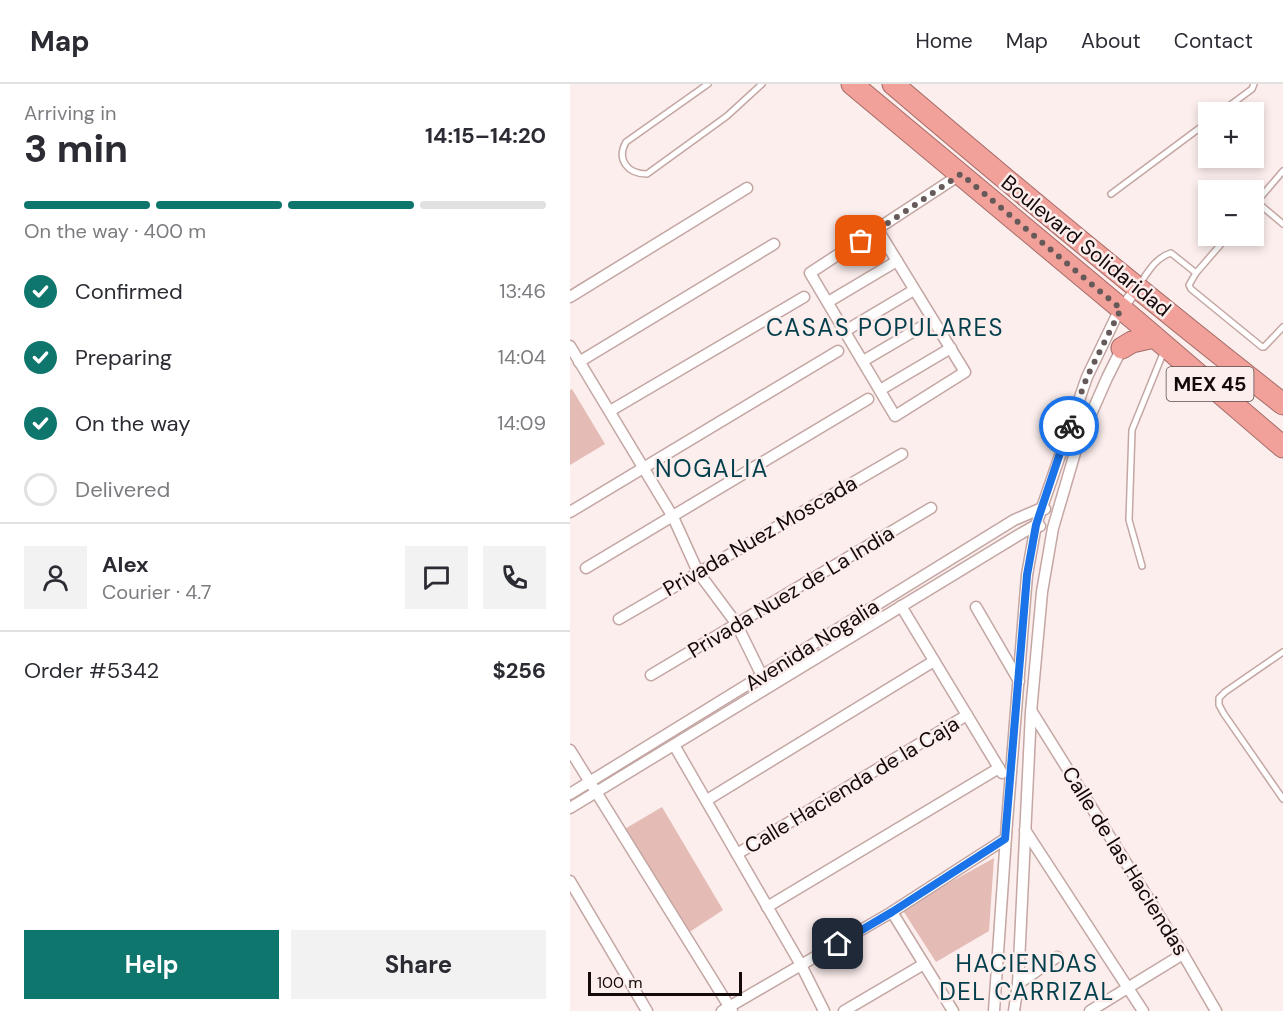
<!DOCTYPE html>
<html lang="en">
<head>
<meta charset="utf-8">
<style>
	body { margin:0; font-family:"DM Sans",sans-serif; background:#f2f2f3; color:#2b2b33; height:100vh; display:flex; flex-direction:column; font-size:22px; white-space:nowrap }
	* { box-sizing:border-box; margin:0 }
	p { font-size:20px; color:#7c7c81 }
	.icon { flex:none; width:33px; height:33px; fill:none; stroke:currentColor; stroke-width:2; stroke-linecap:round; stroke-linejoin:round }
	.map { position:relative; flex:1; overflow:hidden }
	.sheet { display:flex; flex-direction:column; background:#fff; width:570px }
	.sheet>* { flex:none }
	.controls { position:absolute; left:628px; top:18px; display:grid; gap:12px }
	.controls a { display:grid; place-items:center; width:66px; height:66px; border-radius:0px; background:#fff; box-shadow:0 3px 9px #0003; font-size:30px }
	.scale { position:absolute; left:18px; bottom:15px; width:154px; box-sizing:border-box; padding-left:6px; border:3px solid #140a09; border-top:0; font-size:16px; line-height:21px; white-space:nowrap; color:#140a09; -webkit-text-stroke:4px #fbeeed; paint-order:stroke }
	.pin { position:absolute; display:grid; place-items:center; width:51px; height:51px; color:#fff; margin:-26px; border-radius:12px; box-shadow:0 3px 9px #0006 }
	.courier { position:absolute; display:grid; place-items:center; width:60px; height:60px; margin:-30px; border:4px solid #1a73e8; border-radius:50%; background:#fff; color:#222; box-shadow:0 2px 8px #0007 }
	.overview em { font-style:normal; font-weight:700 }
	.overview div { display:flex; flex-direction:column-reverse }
	.overview { display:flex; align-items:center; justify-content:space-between; height:102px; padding:0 24px }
	h1 { font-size:39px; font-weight:700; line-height:45px }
	.bar { display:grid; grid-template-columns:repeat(4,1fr); gap:9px 6px; align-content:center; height:72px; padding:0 24px }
	.bar i { height:8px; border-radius:4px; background:#e1e1e2 }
	.bar .active { background:#0f766e }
	.bar p { grid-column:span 4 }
	.line { display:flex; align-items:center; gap:15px; padding:0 24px; border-top:2px solid #e1e1e2 }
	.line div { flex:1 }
	.round { display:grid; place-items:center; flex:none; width:63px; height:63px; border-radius:0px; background:#f2f2f3 }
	ol { padding:0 24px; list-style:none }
	li { display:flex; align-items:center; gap:18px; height:66px }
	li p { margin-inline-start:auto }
	li .icon { padding:6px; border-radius:50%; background:#0f766e; color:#fff; stroke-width:4 }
	li:last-child { color:#7c7c81 }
	li i { width:33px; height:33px; border:3px solid #e1e1e2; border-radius:50% }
	.button { display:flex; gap:12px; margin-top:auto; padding:12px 24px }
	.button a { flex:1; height:69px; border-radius:0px; background:#0f766e; color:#fff; font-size:24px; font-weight:700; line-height:69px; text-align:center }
	.button a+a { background:#f2f2f3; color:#2b2b33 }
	header { display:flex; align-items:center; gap:36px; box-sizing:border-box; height:84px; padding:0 30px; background:#fff; border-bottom:2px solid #e1e1e2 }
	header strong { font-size:28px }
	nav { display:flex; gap:33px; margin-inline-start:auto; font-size:21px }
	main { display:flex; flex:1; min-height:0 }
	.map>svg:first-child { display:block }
	.green { fill:#e5bbb6 }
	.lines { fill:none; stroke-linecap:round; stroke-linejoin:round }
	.lane-casing { stroke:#c4a6a3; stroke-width:8 }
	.street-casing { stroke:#c4a6a3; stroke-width:13 }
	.highway-casing { stroke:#a46c67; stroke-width:23 }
	.lane { stroke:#fff; stroke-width:5 }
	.street { stroke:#fff; stroke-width:10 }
	.highway { stroke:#f2a09a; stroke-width:21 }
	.done { stroke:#655a59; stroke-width:6; stroke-dasharray:0 10.8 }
	.route { stroke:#1a73e8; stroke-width:8 }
	.labels { text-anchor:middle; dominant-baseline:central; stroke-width:5; stroke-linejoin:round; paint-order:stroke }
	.shield { fill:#fbeeed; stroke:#594e4d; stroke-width:1.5 }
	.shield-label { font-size:20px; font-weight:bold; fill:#140a09 }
	.street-label { font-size:21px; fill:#140a09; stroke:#fbeeed }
	.quarter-label { font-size:24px; letter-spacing:1.5px; fill:#023e4c; stroke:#fbeeed }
</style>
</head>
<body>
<header>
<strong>Map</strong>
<nav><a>Home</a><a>Map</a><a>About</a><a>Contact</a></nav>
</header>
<main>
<section class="sheet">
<div class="overview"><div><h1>3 min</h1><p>Arriving in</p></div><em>14:15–14:20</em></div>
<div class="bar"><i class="active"></i><i class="active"></i><i class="active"></i><i></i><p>On the way · 400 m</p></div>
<ol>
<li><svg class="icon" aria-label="check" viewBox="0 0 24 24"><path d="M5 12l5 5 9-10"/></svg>Confirmed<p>13:46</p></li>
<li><svg class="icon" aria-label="check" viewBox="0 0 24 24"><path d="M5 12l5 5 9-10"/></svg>Preparing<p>14:04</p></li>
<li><svg class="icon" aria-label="check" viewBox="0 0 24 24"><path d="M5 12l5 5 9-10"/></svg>On the way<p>14:09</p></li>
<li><i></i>Delivered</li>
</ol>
<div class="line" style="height:108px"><a class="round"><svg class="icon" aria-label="person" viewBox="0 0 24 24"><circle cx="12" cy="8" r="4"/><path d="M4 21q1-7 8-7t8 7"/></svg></a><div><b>Alex</b><p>Courier · 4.7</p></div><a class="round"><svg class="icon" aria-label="chat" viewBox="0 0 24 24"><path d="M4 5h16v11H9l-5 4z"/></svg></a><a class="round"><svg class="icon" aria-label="phone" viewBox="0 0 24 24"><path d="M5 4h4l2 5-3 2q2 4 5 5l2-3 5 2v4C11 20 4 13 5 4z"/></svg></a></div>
<div class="line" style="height:78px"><div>Order #5342</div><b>$256</b></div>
<div class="button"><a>Help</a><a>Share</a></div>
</section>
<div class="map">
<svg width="713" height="927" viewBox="0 0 713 927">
	<rect width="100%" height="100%" fill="#fbeeed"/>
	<!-- green -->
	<g class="green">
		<polygon points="2,305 35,360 0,381 0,306"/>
		<polygon points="92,723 153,826 118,849 53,746"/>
		<polygon points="424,774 419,847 366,878 332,825"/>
	</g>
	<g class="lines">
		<defs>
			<g id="lane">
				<path d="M138,0L56,58C46,76 58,90 77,90L157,32L192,0"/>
				<polyline points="651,28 682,5 684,0"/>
				<polyline points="541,110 639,37"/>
				<polyline points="687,118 713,140"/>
				<polyline points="684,121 713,87"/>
				<polyline points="626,189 619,201 621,205 692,263 694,263 713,243"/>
				<path d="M569,201C578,188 585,174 601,169L626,189L658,152"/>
				<polyline points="572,482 559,436 562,346 594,267"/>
				<polyline points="713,568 655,608 649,614 649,621 654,630 713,715"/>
			</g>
			<g id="street">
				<polyline points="308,146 395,288 325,332 240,189 391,90"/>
				<polyline points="0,213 177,104"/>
				<polyline points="258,218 327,177"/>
				<polyline points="275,247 344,206"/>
				<polyline points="0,262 103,433 128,488 166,539 195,598"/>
				<polyline points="293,277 363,236"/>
				<polyline points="9,278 204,160"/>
				<polyline points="310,306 381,264"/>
				<polyline points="40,327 234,213"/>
				<polyline points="0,428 268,267"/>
				<polyline points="16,484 298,315"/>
				<polyline points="331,522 432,689"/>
				<polyline points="406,523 449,597"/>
				<polyline points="49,535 332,370"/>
				<polyline points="81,591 361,424"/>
				<polyline points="462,628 613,870 646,927"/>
				<polyline points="104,661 231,881 254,927"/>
				<polyline points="0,666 162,927"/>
				<polyline points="0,710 444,436 472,424 475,425"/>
				<polyline points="137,716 364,577"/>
				<polyline points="0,724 452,449 466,441 470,442"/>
				<polyline points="455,746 573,927"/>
				<polyline points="167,770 397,631"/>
				<polyline points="0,797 77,927"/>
				<polyline points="197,823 429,684"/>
				<polyline points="322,828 383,927"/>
				<polyline points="448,900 487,873"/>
				<polyline points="152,927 322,828 435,755"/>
				<polyline points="274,927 354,880"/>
				<polyline points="424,927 437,738 457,491 466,441 517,293 547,231 566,205"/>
				<polyline points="444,927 448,900 461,628 472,508 483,444 507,362 537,294 553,262"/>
				<polyline points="520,927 613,870"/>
			</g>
			<g id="highway">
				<polyline points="282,0 566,237 713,363"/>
				<path d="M323,0C451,109 580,216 713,320"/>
				<polyline points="552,264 562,258 584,253"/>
			</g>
		</defs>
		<!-- lane casing -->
		<use href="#lane" class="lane-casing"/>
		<!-- street casing -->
		<use href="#street" class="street-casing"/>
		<!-- highway casing -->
		<use href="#highway" class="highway-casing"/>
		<!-- lane -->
		<use href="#lane" class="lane"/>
		<!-- street -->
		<use href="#street" class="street"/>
		<!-- highway -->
		<use href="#highway" class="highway"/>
	</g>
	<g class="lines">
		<!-- done -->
		<polyline class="done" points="291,157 391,90 551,225 517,293 499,342"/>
		<!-- route -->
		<polyline class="route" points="268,860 322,828 435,755 457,491 466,441 499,342"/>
	</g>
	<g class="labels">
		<!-- shield labels -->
		<rect class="shield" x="596.5" y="283" width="87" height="34" rx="4.5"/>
		<g class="shield-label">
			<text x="640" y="300">MEX 45</text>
		</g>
		<!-- street labels -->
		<g class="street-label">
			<text transform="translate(516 162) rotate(39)">Boulevard Solidaridad</text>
			<text transform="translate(190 452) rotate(-30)">Privada Nuez Moscada</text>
			<text transform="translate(221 508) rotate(-31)">Privada Nuez de La India</text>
			<text transform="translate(242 561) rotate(-32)">Avenida Nogalia</text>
			<text transform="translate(282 701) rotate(-31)">Calle Hacienda de la Caja</text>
			<text transform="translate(555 777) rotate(58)">Calle de las Haciendas</text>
		</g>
		<!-- quarter labels -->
		<g class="quarter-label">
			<text x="315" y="243">CASAS POPULARES</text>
			<text x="142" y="384">NOGALIA</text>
			<text x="457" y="879">HACIENDAS<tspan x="457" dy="28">DEL CARRIZAL</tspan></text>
		</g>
	</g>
</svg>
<div class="controls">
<a>+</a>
<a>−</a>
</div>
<div class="scale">100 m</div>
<div class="pin" style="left:291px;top:157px;background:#ea580c"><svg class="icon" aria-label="bag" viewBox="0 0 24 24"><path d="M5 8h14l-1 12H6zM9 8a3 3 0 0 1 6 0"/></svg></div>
<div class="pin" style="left:268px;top:860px;background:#1f2937"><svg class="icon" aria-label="home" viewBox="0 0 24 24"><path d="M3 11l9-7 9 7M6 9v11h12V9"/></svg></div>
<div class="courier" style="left:499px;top:342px"><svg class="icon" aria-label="bike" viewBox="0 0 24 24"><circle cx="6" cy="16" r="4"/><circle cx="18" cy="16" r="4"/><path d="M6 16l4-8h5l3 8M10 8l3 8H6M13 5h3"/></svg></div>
</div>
</main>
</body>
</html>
